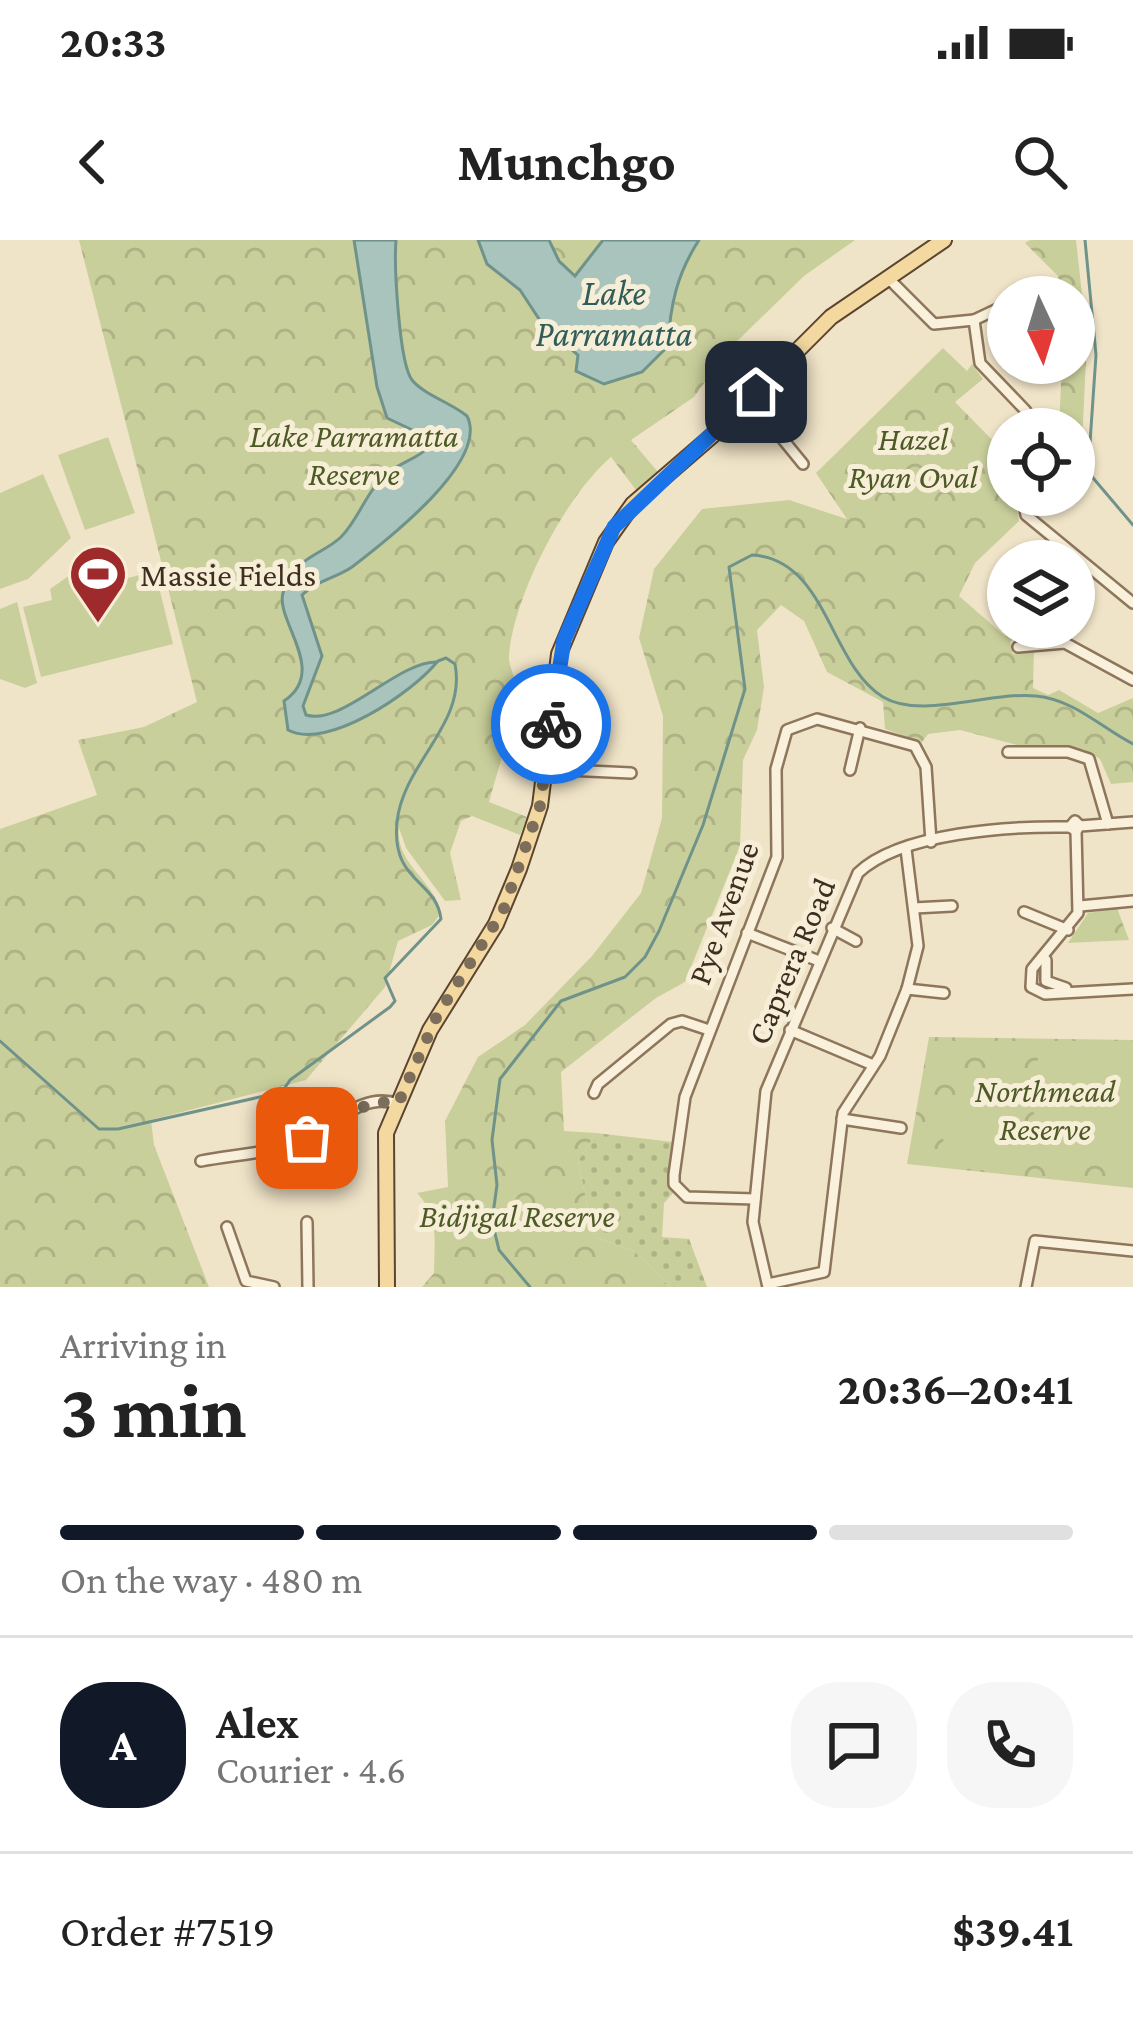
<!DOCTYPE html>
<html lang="en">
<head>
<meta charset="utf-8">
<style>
	body { margin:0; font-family:"Crimson Pro",serif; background:#f6f6f6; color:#222; height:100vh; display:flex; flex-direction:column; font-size:45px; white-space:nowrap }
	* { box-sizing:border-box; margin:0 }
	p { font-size:39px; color:#767676 }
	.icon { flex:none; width:66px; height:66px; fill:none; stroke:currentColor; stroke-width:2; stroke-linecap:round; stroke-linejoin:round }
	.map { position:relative; height:1047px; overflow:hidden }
	.panel { display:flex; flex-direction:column; background:#fff; flex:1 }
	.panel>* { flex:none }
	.needle { width:78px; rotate:176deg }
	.buttons { position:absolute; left:987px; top:36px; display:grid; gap:24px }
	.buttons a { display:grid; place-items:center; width:108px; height:108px; border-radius:50%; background:#fff; box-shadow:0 3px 9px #0004; font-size:60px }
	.pin { position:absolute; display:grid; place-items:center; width:102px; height:102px; color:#fff; margin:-51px; border-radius:24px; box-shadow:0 6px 18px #0006 }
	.courier { position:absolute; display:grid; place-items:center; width:120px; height:120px; margin:-60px; border:9px solid #1a73e8; border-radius:50%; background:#fff; color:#222; box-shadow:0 3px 15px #0007 }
	.head em { font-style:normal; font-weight:700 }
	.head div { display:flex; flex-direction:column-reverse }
	.head { display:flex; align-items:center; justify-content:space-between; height:204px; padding:0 60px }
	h1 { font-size:78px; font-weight:700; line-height:90px }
	.bar { display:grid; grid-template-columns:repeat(4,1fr); gap:18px 12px; align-content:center; height:144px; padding:0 60px }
	.bar i { height:15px; border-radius:9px; background:#e0e0e0 }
	.bar .active { background:#111827 }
	.bar p { grid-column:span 4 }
	.line { display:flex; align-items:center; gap:30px; padding:0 60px; border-top:3px solid #e0e0e0 }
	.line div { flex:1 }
	.round { display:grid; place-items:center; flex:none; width:126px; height:126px; border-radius:48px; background:#f6f6f6 }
	.status { display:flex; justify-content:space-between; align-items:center; height:84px; padding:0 60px; background:#fff; direction:ltr }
	.status svg { height:33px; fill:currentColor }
	header { display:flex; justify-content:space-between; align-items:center; height:156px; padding:0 60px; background:#fff; font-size:54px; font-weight:700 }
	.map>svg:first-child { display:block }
	.grass { fill:url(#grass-dots) }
	.forest { fill:url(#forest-crowns) }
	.pitch { fill:#c9cf9b }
	.water { fill:#a9c4bc; stroke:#6f938a; stroke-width:3 }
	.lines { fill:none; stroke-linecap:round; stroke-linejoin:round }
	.stream { stroke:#6f938a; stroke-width:3 }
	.minor-casing { stroke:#8d765c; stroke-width:14 }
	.major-casing { stroke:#5b4430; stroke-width:18 }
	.minor { stroke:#faf1dc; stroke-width:9 }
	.major { stroke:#f3d9a0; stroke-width:14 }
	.done { stroke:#7c6e5b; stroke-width:12; stroke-dasharray:0 21.6 }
	.route { stroke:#1a73e8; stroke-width:15 }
	.labels { text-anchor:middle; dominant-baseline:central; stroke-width:10; stroke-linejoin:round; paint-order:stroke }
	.park-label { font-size:33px; font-style:italic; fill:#4d5a26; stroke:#f7eed8 }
	.poi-label { font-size:33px; fill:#3d2e20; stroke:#f7eed8; text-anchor:start }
	.street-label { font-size:33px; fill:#3d2e20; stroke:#f7eed8 }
	.water-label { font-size:36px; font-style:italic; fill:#2f5d5a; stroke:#f7eed8 }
</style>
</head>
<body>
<div class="status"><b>20:33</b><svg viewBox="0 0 49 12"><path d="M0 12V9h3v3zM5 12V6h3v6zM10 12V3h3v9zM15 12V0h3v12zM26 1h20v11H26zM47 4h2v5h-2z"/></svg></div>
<header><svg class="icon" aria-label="back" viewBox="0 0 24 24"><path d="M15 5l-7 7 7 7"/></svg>Munchgo<svg class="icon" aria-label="search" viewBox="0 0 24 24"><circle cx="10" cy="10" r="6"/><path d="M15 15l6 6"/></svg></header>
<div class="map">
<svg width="1133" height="1047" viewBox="0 0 1133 1047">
	<defs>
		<pattern id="grass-dots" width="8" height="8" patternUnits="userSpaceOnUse" patternTransform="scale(3)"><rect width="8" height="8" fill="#c9cf9b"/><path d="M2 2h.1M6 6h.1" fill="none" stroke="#aeb285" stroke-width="1.8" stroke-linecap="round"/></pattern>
		<pattern id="forest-crowns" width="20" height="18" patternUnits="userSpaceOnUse" patternTransform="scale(3)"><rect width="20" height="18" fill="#c9cf9b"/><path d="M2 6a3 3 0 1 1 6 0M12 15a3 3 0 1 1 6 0" fill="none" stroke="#aeb285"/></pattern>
	</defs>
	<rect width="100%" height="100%" fill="#f0e4c8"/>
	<!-- grass -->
	<polygon class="grass" points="596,893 673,902 673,953 664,963 662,997 689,999 707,1047 670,1047 634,1011 594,997 578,921"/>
	<!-- forest -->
	<g class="forest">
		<path d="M79,0H855L804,36L729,109L694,157L631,200L658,232L636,250L611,217C566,255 514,355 509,415C508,424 514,433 514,442C515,481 499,525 489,562L527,577L520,595L472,576L461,581L450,613L461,660L445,661L406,608L399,588C395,624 435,641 441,673L432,685L398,701L385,747L306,840L151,880L154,905L209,1047H0V589L97,555L78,500L144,487L197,462Z"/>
		<polygon points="1030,0 1076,0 1087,100 1081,223 1074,223 1074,189 1059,189 1062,123 1074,123 1074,57 1060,57 1058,36 1025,3"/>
		<path d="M943,108L967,131L972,124L983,139L955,162L1003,211L1008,208V255H1015L1019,281L975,323L959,356L1005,396H1016L1010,402L1013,414L1034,409L1033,448L1048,455L1059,450L1098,473L1133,458V542L1111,544L1100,519L1083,509L1036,510L960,490L928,494L922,502L885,489L883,462L827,432L804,381L781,365L757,390L764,447L757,490L743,520L740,606L685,742L656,758L561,832L564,891L596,893L578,921L594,997L634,1011L670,1047H422L434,1033C434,1002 440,977 417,953L448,947L445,881L478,817L525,785L592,716L641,653L662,578L663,476L639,398L654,329L702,269L789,260L847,279L816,233Z"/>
		<polygon points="1117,668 1129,700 1068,703 1088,673"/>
		<polygon points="929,797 1133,800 1133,948 907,924"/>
	</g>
	<!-- pitch -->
	<g class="pitch">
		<polygon points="108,197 135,273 85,290 58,215"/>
		<polygon points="43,234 71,298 28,339 0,349 0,253"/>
		<polygon points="90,321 123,322 128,338 155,331 173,404 41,437 23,367 52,360 50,349"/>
		<polygon points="17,362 37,443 25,448 0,439 0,369"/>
		<path d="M1041,811L1133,816V913C1077,914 1029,932 1034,857C1035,842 1034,824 1041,811Z"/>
		<polygon points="1020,866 1017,934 942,926 945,867"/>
	</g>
	<!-- water -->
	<g class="water">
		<path d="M354,0H396C394,25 399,123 412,140C423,154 453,164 467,176C490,221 386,301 352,327C336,338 316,341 302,355L322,416L303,466L306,475C342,486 398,421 437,422C413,452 327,511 288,490L284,461C329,431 275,381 283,353C294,316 321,316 341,297C358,280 366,253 383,237C397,223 416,220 429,207L427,197L387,178L377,147Z"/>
		<path d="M478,0H549L559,21L575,36L603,0H699C677,34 670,65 668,106L642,132L604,144L576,131L578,115L543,85L520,50L487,24Z"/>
	</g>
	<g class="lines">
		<!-- stream -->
		<g class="stream">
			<polyline points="1085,0 1096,115 1088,232 1133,285"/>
			<path d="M0,801L99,889H118L282,852L290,840L390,767L395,761L385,738L441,679C436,639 391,643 397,582C403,523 467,484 455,424L446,418L438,421"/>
			<path d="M530,1047L499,1010L492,981L497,945L492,900L500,839L561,761L625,737L645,717L659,691L703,585L745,449L729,327L752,315C827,319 829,424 883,457C921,480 991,451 1036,456C1075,460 1100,487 1133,504"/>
		</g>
		<defs>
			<g id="minor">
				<polyline points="888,38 934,84 974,80 980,123 1026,171 1027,189"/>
				<polyline points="1019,57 1020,57"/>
				<polyline points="974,80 1008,64"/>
				<polyline points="750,159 803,224"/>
				<polyline points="1022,255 1026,275 1133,363"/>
				<polyline points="1018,407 1065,403 1133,440"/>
				<polyline points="1008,512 1068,512 1089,519 1108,584"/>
				<polyline points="546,529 631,533"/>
				<polyline points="850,530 860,488"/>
				<polyline points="1080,586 1076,591 1070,587 1075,581 1080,586 1133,582"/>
				<polyline points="1076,591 1078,673 1032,729 1031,747 1045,754 1133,749"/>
				<polyline points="1080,666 1133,661"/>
				<polyline points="914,668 952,666"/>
				<polyline points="1024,672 1068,690"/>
				<polyline points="832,688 856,701"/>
				<polyline points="747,693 819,721"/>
				<polyline points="1046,720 1046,741 1066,748"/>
				<polyline points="907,749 944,753"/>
				<polyline points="790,790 873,825"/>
				<polyline points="594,853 598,844 671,784 682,781 709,790"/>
				<polyline points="842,879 901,888"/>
				<path d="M201,921C235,914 283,913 313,896C339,880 365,852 398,864"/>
				<polyline points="755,959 687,957 674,944 674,935 685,857 777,617 776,529 787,490 817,479 915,506 926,527 931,602"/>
				<polyline points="307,982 308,1047"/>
				<polyline points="227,987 246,1041 274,1047"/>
				<polyline points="768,1044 824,1032 843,873 880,816 907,749 918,706 906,609"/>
				<path d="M768,1047L753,982L766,851L858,633C901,592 1012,586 1070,587"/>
				<polyline points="1026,1047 1035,1001 1133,1011"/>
			</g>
			<polyline id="major" points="387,1047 386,893 430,790 496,684 519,629 540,566 559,414 606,302 633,264 713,195 831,77 944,0"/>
		</defs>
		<!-- minor casing -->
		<use href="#minor" class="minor-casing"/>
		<!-- major casing -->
		<use href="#major" class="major-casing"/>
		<!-- minor -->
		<use href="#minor" class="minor"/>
		<!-- major -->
		<use href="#major" class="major"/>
	</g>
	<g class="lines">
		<!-- done -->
		<polyline class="done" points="307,898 374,861 398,864 437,776 503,671 540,566 551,484"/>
		<!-- route -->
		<polyline class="route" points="551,484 564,400 614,287 756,152"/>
	</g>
	<!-- icons -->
	<defs>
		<symbol id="stadium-pin" viewBox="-11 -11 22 30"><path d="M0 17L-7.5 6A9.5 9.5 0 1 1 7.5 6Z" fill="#9e2a2b" stroke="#f7eed8"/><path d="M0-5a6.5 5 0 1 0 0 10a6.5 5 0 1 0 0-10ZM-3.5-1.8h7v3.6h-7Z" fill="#fff"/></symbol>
	</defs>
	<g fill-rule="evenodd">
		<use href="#stadium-pin" x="65" y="301" width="66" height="90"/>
	</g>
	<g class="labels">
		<!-- park labels -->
		<g class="park-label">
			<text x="354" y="195">Lake Parramatta<tspan x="354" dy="38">Reserve</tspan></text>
			<text x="913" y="198">Hazel<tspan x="913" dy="38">Ryan Oval</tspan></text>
			<text x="1045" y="850">Northmead<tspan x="1045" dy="38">Reserve</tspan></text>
			<text x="517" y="975">Bidjigal Reserve</text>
		</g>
		<!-- poi labels -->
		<g class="poi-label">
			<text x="140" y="334">Massie Fields</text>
		</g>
		<!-- street labels -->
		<g class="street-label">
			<text transform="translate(723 673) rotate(-70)">Pye Avenue</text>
			<text transform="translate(791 721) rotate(-67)">Caprera Road</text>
		</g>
		<!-- water labels -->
		<g class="water-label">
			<text x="614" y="53">Lake<tspan x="614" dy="41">Parramatta</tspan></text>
		</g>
	</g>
</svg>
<div class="buttons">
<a><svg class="needle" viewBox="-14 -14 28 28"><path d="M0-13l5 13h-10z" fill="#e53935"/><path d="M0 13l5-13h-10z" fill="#767676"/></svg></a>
<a><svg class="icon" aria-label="locate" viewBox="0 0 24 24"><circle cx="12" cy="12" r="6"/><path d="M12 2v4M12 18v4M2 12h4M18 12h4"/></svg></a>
<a><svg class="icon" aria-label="layers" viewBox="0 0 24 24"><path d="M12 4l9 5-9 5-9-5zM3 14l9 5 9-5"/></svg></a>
</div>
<div class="pin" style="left:307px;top:898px;background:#ea580c"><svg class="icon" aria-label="bag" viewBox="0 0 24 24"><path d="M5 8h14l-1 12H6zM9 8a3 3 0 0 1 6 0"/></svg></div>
<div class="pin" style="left:756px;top:152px;background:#1f2937"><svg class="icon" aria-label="home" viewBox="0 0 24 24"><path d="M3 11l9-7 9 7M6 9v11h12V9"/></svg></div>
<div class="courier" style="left:551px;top:484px"><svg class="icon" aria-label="bike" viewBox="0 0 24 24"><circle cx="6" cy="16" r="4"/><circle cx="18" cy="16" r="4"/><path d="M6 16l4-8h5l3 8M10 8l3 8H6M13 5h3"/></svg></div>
</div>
<section class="panel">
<div class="head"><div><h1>3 min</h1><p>Arriving in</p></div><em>20:36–20:41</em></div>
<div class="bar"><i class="active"></i><i class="active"></i><i class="active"></i><i></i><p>On the way · 480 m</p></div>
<div class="line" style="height:216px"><b class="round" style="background:#111827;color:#fff">A</b><div><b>Alex</b><p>Courier · 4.6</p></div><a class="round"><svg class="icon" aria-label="chat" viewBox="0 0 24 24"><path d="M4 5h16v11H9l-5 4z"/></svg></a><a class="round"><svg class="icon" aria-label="phone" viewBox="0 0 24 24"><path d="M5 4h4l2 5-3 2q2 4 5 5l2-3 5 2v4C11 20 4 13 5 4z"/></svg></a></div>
<div class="line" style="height:156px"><div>Order #7519</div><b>$39.41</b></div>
</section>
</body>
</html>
